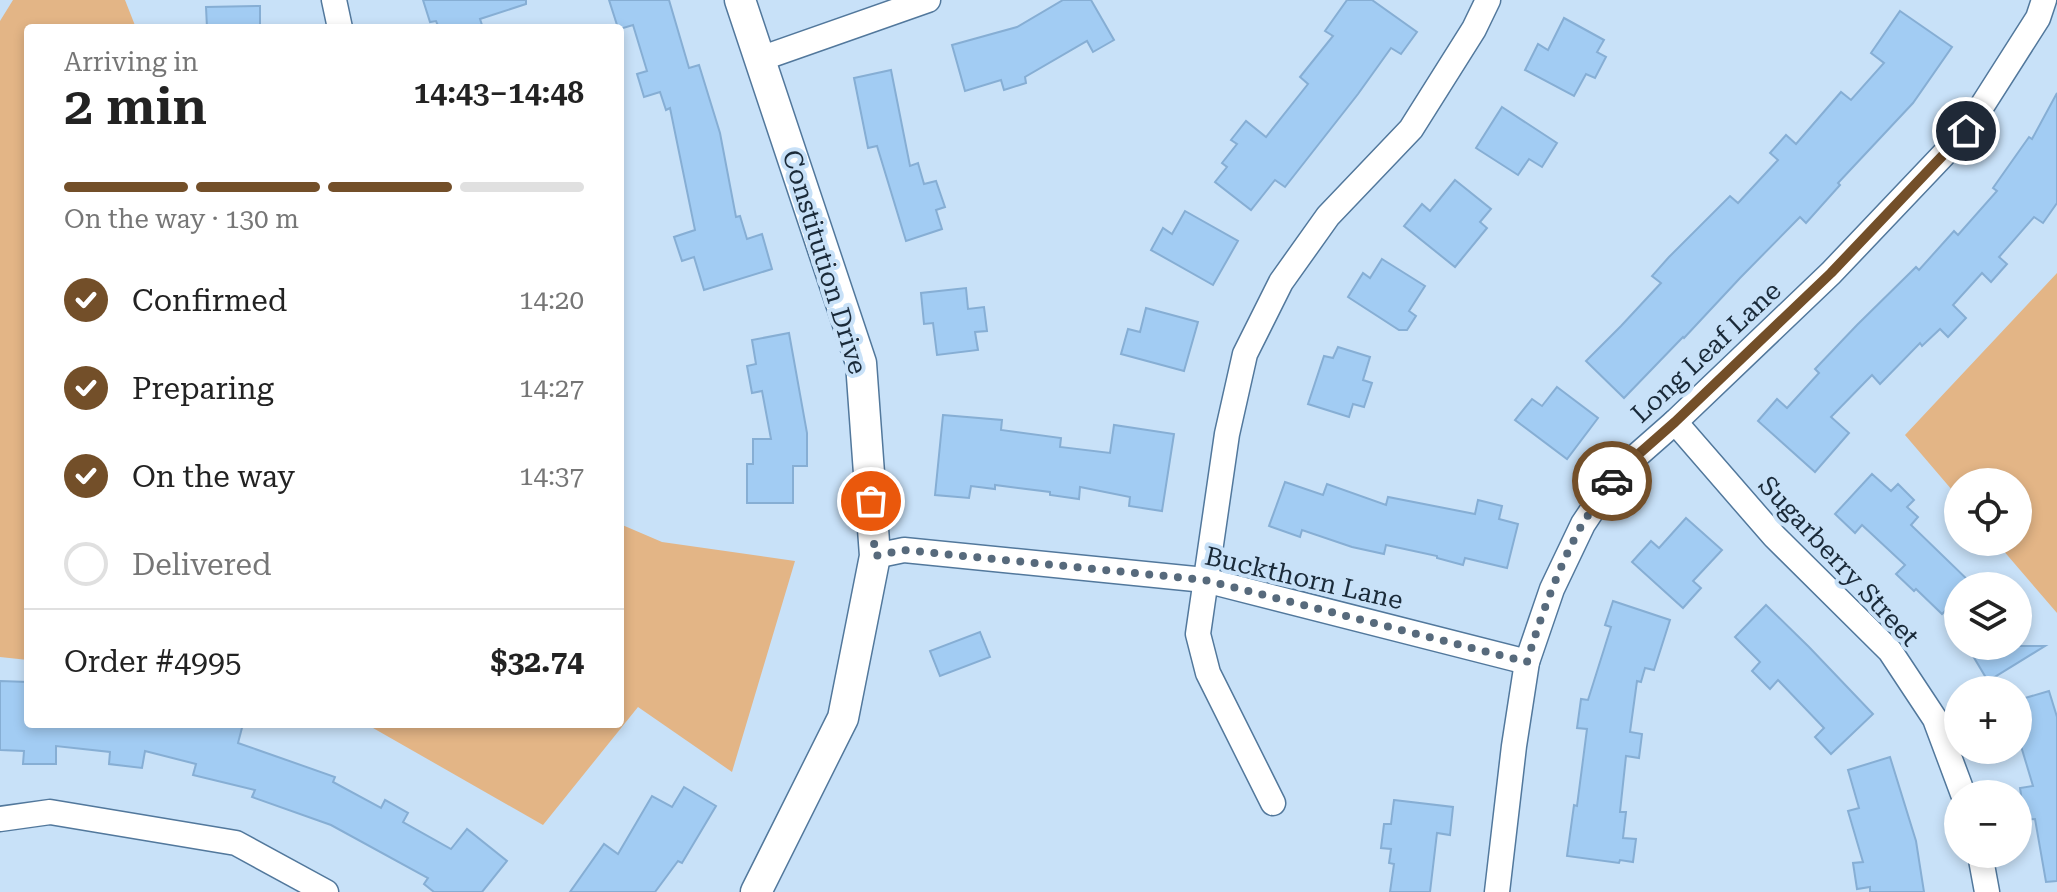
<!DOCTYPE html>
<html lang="en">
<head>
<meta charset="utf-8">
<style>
	body { margin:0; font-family:"Roboto Serif",serif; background:#f2f2f2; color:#222; height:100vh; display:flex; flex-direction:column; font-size:30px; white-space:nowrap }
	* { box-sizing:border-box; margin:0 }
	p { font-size:26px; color:#767676 }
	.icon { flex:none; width:44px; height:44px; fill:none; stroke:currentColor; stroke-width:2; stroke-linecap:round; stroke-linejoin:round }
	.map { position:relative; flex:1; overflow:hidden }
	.details { position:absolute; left:24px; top:24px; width:600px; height:704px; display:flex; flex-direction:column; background:#fff; border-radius:8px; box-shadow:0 4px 12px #0003 }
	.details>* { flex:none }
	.fabs { position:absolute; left:1944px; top:468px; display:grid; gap:16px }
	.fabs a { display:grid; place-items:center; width:88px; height:88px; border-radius:50%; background:#fff; box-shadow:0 4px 12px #0003; font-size:40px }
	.pin { position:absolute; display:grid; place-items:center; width:68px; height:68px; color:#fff; margin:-34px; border:4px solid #fff; border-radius:50%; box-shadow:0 2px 8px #0007 }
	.courier { position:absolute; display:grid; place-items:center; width:80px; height:80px; margin:-40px; border:6px solid #734f29; border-radius:50%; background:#fff; color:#222; box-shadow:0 2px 10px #0007 }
	.head em { font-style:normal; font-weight:600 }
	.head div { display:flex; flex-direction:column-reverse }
	.head { display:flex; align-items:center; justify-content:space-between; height:136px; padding:0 40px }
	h1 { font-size:52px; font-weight:600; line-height:60px }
	.bar { display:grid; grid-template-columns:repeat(4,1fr); gap:12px 8px; align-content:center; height:96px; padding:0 40px }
	.bar i { height:10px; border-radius:6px; background:#e0e0e0 }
	.bar .active { background:#734f29 }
	.bar p { grid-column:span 4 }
	.line { display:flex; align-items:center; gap:20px; padding:0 40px; border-top:2px solid #e0e0e0 }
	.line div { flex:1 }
	ol { padding:0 40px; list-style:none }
	li { display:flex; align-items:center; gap:24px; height:88px }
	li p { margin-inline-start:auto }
	li .icon { padding:8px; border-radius:50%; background:#734f29; color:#fff; stroke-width:4 }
	li:last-child { color:#767676 }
	li i { width:44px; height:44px; border:4px solid #e0e0e0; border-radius:50% }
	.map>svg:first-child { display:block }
	.green { fill:#e3b586 }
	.building { fill:#a2ccf3; stroke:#86aed4; stroke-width:2 }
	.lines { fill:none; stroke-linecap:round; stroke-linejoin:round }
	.minor-casing { stroke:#52789c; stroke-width:27 }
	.tertiary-casing { stroke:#52789c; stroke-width:33 }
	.minor { stroke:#fff; stroke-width:24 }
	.tertiary { stroke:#fff; stroke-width:30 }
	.done { stroke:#576a7c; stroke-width:8; stroke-dasharray:0 14.4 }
	.route { stroke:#734f29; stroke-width:10 }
	.labels { text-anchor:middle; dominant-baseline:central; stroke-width:8; stroke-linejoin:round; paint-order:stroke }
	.street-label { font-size:26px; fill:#1a2a39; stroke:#c8e1f8 }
</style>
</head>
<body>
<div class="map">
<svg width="2057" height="892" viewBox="0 0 2057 892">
	<rect width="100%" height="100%" fill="#c8e1f8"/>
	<!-- green -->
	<g class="green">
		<polygon points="13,0 125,0 136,28 28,28 28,660 0,657 0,21"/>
		<polygon points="2057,273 2057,613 1996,542 2018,542 2018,482 1958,482 1958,497 1905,435"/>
		<polygon points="620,524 662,542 795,561 732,772 638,707 543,825 366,724 620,724"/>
	</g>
	<!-- building -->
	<g class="building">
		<polygon points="423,0 526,0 526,4 480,19 483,28 439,28 436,21 430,22"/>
		<polygon points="609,0 669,0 689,68 699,65 720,133 736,217 740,216 747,239 762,234 772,269 704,290 694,257 682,261 674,237 695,230 670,108 666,110 660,92 644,97 637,74 647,71 633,25 620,29 618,28"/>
		<polygon points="1063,0 1091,0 1114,40 1093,52 1087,41 1025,77 1026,83 1004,90 1001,80 965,91 952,45 1017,27"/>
		<polygon points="1347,0 1372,0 1417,32 1401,54 1391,48 1358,94 1285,187 1275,180 1251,210 1215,182 1227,167 1222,163 1237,144 1231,140 1246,121 1266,137 1308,84 1300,77 1333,36 1325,31"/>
		<polygon points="260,6 260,28 207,28 206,7"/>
		<polygon points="1900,11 1952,47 1913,103 1838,183 1840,185 1806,223 1800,217 1740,278 1684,338 1683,337 1624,398 1586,361 1621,326 1661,283 1652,276 1669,257 1730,196 1738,203 1778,160 1770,153 1786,135 1796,144 1841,92 1851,100 1884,63 1871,53"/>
		<polygon points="1564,18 1604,40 1597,52 1606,57 1595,78 1586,74 1574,96 1525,70 1538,44 1548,50"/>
		<polygon points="891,70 910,166 918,163 924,184 936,181 945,207 936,210 942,229 906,241 877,146 868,148 854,78"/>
		<polygon points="2057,93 2057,203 2043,223 2034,217 1999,257 2007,264 1991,282 1982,273 1953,305 1966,318 1948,337 1940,329 1922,346 1920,343 1880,384 1872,375 1831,417 1849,433 1815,472 1758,421 1777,399 1787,408 1819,373 1815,369 1857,325 1916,267 1919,270 1954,231 1958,235 1997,191 1993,188 2029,137 2032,139"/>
		<polygon points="1502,107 1557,143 1542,167 1529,159 1518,175 1476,148"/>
		<polygon points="1455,180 1491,209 1480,222 1487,228 1455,267 1404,226 1422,204 1430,211"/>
		<polygon points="1185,211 1238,241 1213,285 1151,250 1163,228 1172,234"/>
		<polygon points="1382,259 1425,286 1409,311 1416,316 1407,330 1399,330 1348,297 1363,273 1370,278"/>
		<polygon points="966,288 968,309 984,307 987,331 975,332 978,350 937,355 933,323 924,324 921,293"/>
		<polygon points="1146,308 1198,322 1184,371 1121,354 1128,329 1140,332"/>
		<polygon points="789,333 807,433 807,466 793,466 793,503 747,503 747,464 753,464 753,439 771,439 762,391 752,393 747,366 756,364 752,340"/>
		<polygon points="1338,347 1370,357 1363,380 1372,383 1364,407 1353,404 1349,417 1308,404 1324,356 1333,358"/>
		<polygon points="1557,387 1598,418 1567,459 1515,420 1532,399 1542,406"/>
		<polygon points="943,415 1002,420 1001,430 1061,438 1060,447 1110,453 1114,425 1174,434 1162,511 1129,506 1130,497 1080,487 1079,499 1050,495 1050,492 995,485 995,489 971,486 969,498 935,495"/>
		<polygon points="1872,474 1891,491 1898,484 1914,500 1907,507 1918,517 1911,525 1972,584 1969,586 1958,586 1958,598 1942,614 1916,589 1914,591 1896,574 1905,565 1862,525 1855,533 1835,514"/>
		<polygon points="1285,482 1323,495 1327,484 1386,505 1388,497 1475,514 1478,500 1502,506 1499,519 1518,524 1507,568 1465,558 1463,565 1437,558 1437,556 1386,545 1384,554 1352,547 1302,530 1300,537 1269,526"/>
		<polygon points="1686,518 1722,550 1693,581 1701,588 1683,608 1632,562 1651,541 1659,548"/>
		<polygon points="1613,601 1670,620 1654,670 1645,668 1641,682 1637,681 1630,732 1642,734 1639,758 1626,756 1620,812 1626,812 1623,838 1636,839 1633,862 1620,860 1619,863 1567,856 1574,805 1577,806 1587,729 1577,728 1581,699 1588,700 1611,627 1605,625"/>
		<polygon points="1766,605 1809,647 1873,714 1831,754 1815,737 1824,728 1778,680 1770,689 1752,671 1760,662 1735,637"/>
		<polygon points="980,632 990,657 940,676 930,651"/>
		<polygon points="1967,646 2045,646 1988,681"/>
		<polygon points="0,681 28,682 28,724 243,724 238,743 335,777 333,782 381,808 385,800 408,813 403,822 451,849 467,829 507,861 482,892 434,892 424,884 428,878 331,825 252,797 255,790 193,775 196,764 145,751 142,768 109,764 110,752 56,746 56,764 23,764 24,751 0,750"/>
		<polygon points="2049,691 2057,717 2057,881 2046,882 2035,819 2025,820 2020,788 2033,786 2018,736 2018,700"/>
		<polygon points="1890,757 1916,841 1924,892 1870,892 1870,887 1857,889 1853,863 1863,862 1848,811 1859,808 1848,770"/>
		<polygon points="684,787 716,806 682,863 678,861 655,892 570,892 604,844 618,854 652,796 672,807"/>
		<polygon points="1394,800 1453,807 1450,835 1437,833 1430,892 1390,892 1394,864 1389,863 1391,849 1381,848 1384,824 1391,824"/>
	</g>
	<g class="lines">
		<defs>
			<g id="minor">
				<polyline points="334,0 340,28"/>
				<polyline points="760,59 928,0"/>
				<polyline points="1675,422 1774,536 1890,651 1935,719 1963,794"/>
				<polyline points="875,556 904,550 1205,580 1527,662"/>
				<polyline points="1273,803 1208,673 1198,634 1227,434 1245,354 1281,282 1328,216 1411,129 1474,29 1488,0"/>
				<polyline points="0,819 50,812 236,843 326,892"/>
				<polyline points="1980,854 1987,892"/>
				<polyline points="1497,892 1514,746 1527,662 1552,589 1583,524 1617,473 1675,422 1831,273 1966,131 2038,18 2044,0"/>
			</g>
			<polyline id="tertiary" points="740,0 861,363 875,556 843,718 756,892"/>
		</defs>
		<!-- minor casing -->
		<use href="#minor" class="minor-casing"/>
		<!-- tertiary casing -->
		<use href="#tertiary" class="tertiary-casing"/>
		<!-- minor -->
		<use href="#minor" class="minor"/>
		<!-- tertiary -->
		<use href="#tertiary" class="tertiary"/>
	</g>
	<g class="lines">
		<!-- done -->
		<path class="done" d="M871,501L875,556L904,550L1205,580L1527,662C1540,618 1560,563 1583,523C1592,509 1602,495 1612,481"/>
		<!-- route -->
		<polyline class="route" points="1612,481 1617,473 1675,422 1831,273 1966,131"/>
	</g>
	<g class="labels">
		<!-- street labels -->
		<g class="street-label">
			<text transform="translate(825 262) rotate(73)">Constitution Drive</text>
			<text transform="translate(1706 352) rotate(-43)">Long Leaf Lane</text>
			<text transform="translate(1839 561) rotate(47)">Sugarberry Street</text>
			<text transform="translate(1304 578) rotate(13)">Buckthorn Lane</text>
		</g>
	</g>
</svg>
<div class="fabs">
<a><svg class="icon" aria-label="locate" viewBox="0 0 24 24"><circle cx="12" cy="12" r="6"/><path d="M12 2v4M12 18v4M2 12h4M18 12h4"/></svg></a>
<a><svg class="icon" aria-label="layers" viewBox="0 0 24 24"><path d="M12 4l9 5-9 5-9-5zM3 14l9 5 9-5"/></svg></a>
<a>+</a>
<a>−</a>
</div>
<div class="pin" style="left:871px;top:501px;background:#ea580c"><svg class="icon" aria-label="bag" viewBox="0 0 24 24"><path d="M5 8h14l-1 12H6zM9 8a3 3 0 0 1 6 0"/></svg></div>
<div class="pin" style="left:1966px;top:131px;background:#1f2937"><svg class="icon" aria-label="home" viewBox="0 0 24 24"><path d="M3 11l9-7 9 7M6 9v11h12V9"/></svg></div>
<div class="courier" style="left:1612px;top:481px"><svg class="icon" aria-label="car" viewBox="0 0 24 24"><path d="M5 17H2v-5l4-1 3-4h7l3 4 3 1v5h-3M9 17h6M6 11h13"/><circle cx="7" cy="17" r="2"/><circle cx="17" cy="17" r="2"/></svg></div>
<section class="details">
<div class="head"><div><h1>2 min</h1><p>Arriving in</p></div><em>14:43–14:48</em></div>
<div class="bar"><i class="active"></i><i class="active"></i><i class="active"></i><i></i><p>On the way · 130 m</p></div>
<ol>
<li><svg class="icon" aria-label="check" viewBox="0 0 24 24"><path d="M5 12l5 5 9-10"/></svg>Confirmed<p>14:20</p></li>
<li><svg class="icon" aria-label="check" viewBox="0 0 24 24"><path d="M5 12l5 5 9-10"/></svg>Preparing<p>14:27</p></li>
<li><svg class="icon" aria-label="check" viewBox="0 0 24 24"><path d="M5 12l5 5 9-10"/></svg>On the way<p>14:37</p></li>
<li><i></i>Delivered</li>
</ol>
<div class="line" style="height:104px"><div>Order #4995</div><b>$32.74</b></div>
</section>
</div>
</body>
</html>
